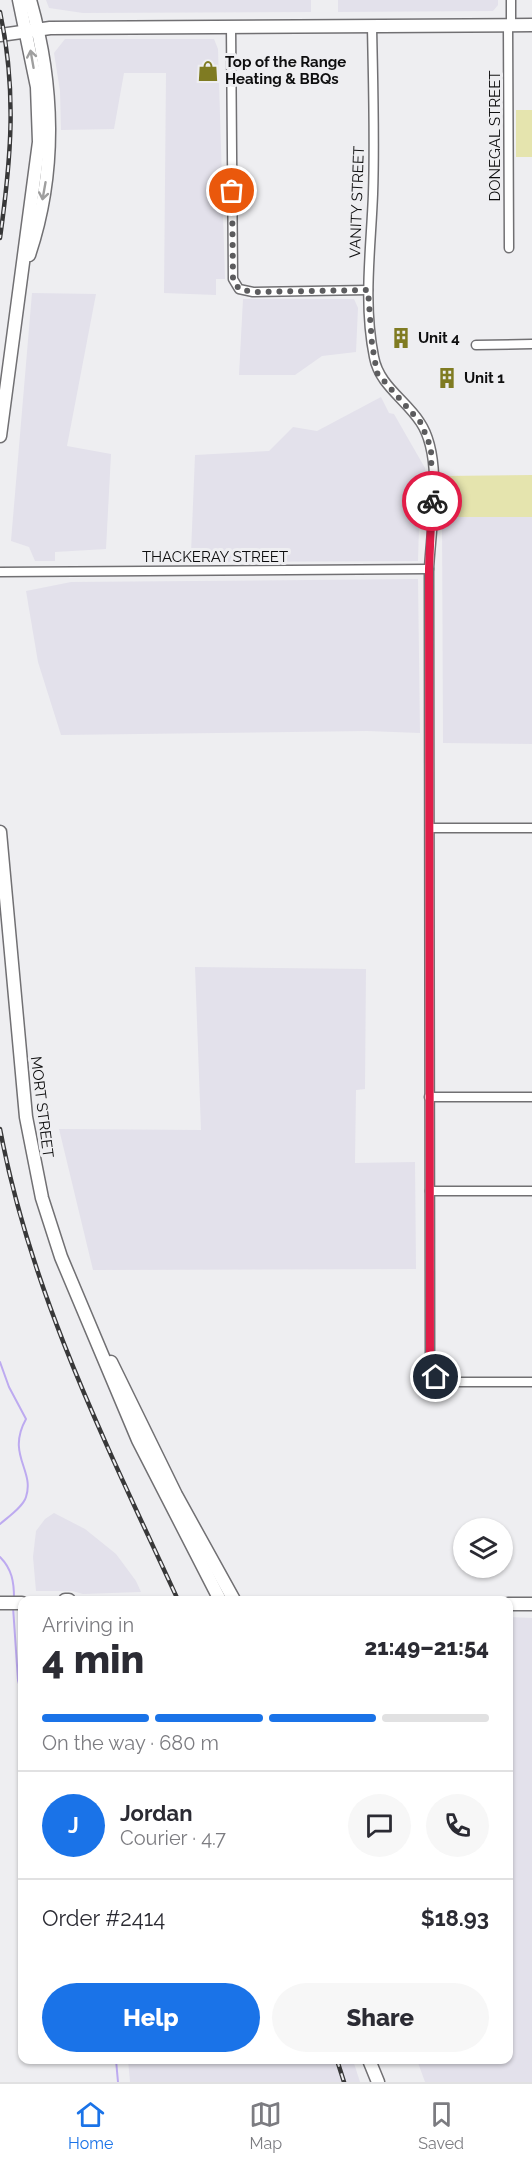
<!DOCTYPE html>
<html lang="en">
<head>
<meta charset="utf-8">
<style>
	body { margin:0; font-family:Raleway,sans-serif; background:#f7f7f7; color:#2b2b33; height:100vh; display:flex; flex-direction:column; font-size:22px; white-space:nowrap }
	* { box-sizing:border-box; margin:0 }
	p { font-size:20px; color:#7c7c81 }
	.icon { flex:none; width:33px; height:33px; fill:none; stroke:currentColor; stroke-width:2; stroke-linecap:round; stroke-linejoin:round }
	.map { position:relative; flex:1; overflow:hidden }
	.sheet { position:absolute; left:18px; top:1596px; width:495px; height:468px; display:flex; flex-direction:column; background:#fff; border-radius:12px; box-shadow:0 2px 4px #0004 }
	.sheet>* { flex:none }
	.tools { position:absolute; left:453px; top:1518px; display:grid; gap:12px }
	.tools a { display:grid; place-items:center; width:60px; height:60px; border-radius:50%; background:#fff; box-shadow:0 2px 4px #0004; font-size:30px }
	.pin { position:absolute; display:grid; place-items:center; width:51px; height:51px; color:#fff; margin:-26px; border:3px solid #fff; border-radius:50%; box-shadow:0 2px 6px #0007 }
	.courier { position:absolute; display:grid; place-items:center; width:60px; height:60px; margin:-30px; border:4px solid #e11d48; border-radius:50%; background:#fff; color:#222; box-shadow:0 2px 8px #0007 }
	.summary em { font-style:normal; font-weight:800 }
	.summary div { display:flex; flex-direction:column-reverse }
	.summary { display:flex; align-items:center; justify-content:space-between; height:102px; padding:0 24px }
	h1 { font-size:39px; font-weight:800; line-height:45px }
	.bar { display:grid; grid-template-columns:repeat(4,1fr); gap:9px 6px; align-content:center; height:72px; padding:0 24px }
	.bar i { height:8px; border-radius:4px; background:#e1e1e2 }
	.bar .active { background:#1a73e8 }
	.bar p { grid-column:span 4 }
	.line { display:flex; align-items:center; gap:15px; padding:0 24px; border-top:2px solid #e1e1e2 }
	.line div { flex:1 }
	.round { display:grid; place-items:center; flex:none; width:63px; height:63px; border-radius:32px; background:#f7f7f7 }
	.button { display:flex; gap:12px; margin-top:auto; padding:12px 24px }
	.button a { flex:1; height:69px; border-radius:36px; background:#1a73e8; color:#fff; font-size:24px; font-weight:800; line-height:69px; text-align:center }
	.button a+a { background:#f7f7f7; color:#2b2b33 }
	.tab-bar { display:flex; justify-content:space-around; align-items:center; height:84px; border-top:2px solid #e1e1e2; background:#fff; font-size:16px; color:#7c7c81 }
	.tab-bar a { display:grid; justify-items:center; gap:3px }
	.tab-bar .active { color:#1a73e8 }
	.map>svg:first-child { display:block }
	.built { fill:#e3e1eb }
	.green { fill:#e5e4ae }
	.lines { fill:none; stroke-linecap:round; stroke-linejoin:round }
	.stream { stroke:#bdaaf0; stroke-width:2 }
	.street-casing { stroke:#717073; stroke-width:11 }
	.secondary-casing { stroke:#717073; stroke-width:15 }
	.primary-casing { stroke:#717073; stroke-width:15 }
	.street { stroke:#fff; stroke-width:8 }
	.secondary { stroke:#fff; stroke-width:12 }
	.primary { stroke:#fff; stroke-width:12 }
	.rail-casing { stroke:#383839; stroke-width:4.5 }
	.rail { stroke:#eeeef1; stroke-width:2; stroke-dasharray:7; stroke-linecap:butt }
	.oneway { stroke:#9f9f9f }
	.done { stroke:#5c5c5e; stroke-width:6; stroke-dasharray:0 10.8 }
	.route { stroke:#e11d48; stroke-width:8 }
	.labels { text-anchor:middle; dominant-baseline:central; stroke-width:6; stroke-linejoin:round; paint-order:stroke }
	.poi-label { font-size:15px; font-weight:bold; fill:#0e0e0f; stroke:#eeeef1; text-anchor:start }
	.street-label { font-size:15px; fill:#0e0e0f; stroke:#eeeef1 }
</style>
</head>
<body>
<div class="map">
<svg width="532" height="2082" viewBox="0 0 532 2082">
	<rect width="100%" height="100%" fill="#eeeef1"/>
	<!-- built -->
	<g class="built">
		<polygon points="46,0 311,0 311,12 83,13 49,8"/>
		<polygon points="338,0 498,0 498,5 493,11 338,12"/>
		<polygon points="65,39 214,39 218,49 225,279 216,279 216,295 164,293 166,73 124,73 114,129 61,130 60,91 54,53"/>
		<polygon points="32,293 96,294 67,446 111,454 106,549 55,552 55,561 35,561 29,547 11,541"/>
		<polygon points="243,299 354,299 358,308 356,352 322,356 295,375 239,375"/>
		<polygon points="381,397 389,413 394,414 425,468 428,492 420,493 418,561 212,562 191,553 195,455 269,451 293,427 317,431"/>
		<polygon points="442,517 532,517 532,744 443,743"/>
		<polygon points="418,579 420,733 367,731 61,735 38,662 26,591 71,582"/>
		<polygon points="195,967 366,969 365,1089 356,1090 355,1163 415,1162 416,1269 93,1270 59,1129 201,1130"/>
		<polygon points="54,1513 85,1529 116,1554 136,1581 141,1592 83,1594 72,1591 36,1591 33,1557 36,1531 45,1519"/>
		<polygon points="509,1617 532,1618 532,2082 425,2082 417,2060 508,2060"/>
		<polygon points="128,2060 353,2060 360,2082 130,2082"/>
	</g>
	<!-- green -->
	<g class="green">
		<rect x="516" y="110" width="16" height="47"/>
		<polygon points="532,475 532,517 442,517 443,476"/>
	</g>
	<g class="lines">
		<!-- stream -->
		<g class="stream">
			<path d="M0,1362L9,1387L26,1419C6,1455 35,1470 26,1497C23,1507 8,1517 0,1524"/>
			<path d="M0,1557C12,1569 14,1582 14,1598"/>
			<polyline points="13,1607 18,1680 22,1696"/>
			<polyline points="116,2060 118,2082"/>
		</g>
		<defs>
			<g id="street">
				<polyline points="511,0 511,25"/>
				<polyline points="508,25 509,248"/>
				<polyline points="231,26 233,279 239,289 253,292 368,290"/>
				<path d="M372,26C373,82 375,138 373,194C371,248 363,303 374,357C379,385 405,399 420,422C444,457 431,528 429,569L430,1364L436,1377L450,1382H532"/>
				<polyline points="476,345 532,344"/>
				<polyline points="0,572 429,569"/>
				<polyline points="430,828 532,828"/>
				<polyline points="429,1097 532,1097"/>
				<polyline points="430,1191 532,1191"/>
			</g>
			<g id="secondary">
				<polyline points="0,35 50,28 532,25"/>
				<polyline points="65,1600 69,1600"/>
				<polyline points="0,1603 22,1603"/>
				<polyline points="508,1604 532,1604"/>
			</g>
			<g id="primary">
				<path d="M29,255C57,172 54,84 30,0"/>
				<polyline points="0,436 39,142 37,87 19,0"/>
				<polyline points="0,832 26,1117 42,1198 61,1257 138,1440 220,1600"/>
				<polyline points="111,1362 176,1495 234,1600"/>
				<polyline points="369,2060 378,2082"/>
			</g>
		</defs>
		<!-- street casing -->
		<use href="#street" class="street-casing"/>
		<!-- secondary casing -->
		<use href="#secondary" class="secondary-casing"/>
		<!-- primary casing -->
		<use href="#primary" class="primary-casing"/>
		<!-- street -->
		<use href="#street" class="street"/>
		<!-- secondary -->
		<use href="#secondary" class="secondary"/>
		<!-- primary -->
		<use href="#primary" class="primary"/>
		<defs>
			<g id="rail">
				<path d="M0,12C17,91 11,159 0,238"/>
				<path d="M0,1129C31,1295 108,1448 178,1600"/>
				<polyline points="337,2060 344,2082"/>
			</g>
		</defs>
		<!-- rail casing -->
		<use href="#rail" class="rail-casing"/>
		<!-- rail -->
		<use href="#rail" class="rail"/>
	</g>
	<!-- one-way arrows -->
	<defs><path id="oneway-shaft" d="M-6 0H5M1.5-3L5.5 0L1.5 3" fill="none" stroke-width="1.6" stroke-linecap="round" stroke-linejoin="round" transform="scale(1.5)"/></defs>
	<g class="oneway">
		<use href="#oneway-shaft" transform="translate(32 59) rotate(-100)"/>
		<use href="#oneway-shaft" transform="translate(44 191) rotate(100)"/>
	</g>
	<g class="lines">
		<!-- done -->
		<polyline class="done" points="232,191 233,279 239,289 253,292 368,290 372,344 377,373 421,423 431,448 432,501"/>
		<!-- route -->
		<polyline class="route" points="432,501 429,569 430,1364 436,1377"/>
	</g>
	<!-- icons -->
	<defs>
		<symbol id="shop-bare" viewBox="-9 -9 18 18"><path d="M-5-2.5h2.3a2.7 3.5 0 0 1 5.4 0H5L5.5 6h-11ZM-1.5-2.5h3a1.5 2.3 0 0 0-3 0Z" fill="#7f7b22" stroke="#eeeef1" stroke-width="2.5" paint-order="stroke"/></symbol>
		<symbol id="building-bare" viewBox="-9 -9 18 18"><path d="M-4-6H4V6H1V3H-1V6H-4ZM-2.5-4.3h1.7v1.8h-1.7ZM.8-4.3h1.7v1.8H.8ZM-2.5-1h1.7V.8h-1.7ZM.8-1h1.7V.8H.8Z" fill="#7f7b22" stroke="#eeeef1" stroke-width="2.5" paint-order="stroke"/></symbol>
	</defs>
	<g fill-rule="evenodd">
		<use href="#shop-bare" x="193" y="56" width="30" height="30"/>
		<use href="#building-bare" x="386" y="323" width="30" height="30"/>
		<use href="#building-bare" x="432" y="363" width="30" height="30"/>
	</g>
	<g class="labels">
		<!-- poi labels -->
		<g class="poi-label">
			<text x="225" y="62">Top of the Range<tspan x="225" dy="17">Heating &amp; BBQs</tspan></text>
			<text x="418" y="338">Unit 4</text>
			<text x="464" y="378">Unit 1</text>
		</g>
		<!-- street labels -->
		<g class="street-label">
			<text transform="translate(495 136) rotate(-90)">DONEGAL STREET</text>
			<text transform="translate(357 202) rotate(-88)">VANITY STREET</text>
			<text x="215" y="557">THACKERAY STREET</text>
			<text transform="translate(42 1107) rotate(83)">MORT STREET</text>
		</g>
	</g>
</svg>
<div class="tools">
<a><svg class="icon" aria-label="layers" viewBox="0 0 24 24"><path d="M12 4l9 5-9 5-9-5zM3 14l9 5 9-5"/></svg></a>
</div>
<div class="pin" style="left:232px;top:191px;background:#ea580c"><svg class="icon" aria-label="bag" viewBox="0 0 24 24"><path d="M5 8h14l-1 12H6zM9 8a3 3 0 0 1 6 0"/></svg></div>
<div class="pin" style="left:436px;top:1377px;background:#1f2937"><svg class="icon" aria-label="home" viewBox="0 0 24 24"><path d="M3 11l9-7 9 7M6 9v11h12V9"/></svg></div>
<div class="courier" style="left:432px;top:501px"><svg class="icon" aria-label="bike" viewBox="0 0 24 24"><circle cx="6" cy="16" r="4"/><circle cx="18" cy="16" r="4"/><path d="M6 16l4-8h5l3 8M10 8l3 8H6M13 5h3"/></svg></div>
<section class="sheet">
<div class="summary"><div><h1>4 min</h1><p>Arriving in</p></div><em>21:49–21:54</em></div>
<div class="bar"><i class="active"></i><i class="active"></i><i class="active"></i><i></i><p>On the way · 680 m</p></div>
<div class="line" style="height:108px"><b class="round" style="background:#1a73e8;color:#fff">J</b><div><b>Jordan</b><p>Courier · 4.7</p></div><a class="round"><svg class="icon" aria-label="chat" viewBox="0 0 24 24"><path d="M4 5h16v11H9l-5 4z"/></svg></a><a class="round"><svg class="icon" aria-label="phone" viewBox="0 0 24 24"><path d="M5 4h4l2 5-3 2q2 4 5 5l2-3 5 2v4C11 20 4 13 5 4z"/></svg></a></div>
<div class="line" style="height:78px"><div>Order #2414</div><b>$18.93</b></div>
<div class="button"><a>Help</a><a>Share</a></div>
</section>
</div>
<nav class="tab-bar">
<a class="active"><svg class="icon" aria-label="home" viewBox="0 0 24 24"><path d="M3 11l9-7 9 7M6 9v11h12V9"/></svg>Home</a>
<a><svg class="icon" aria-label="map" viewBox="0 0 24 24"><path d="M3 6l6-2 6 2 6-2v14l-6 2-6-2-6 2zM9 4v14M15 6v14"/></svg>Map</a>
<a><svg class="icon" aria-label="saved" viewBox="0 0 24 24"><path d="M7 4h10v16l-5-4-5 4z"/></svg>Saved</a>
</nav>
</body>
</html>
